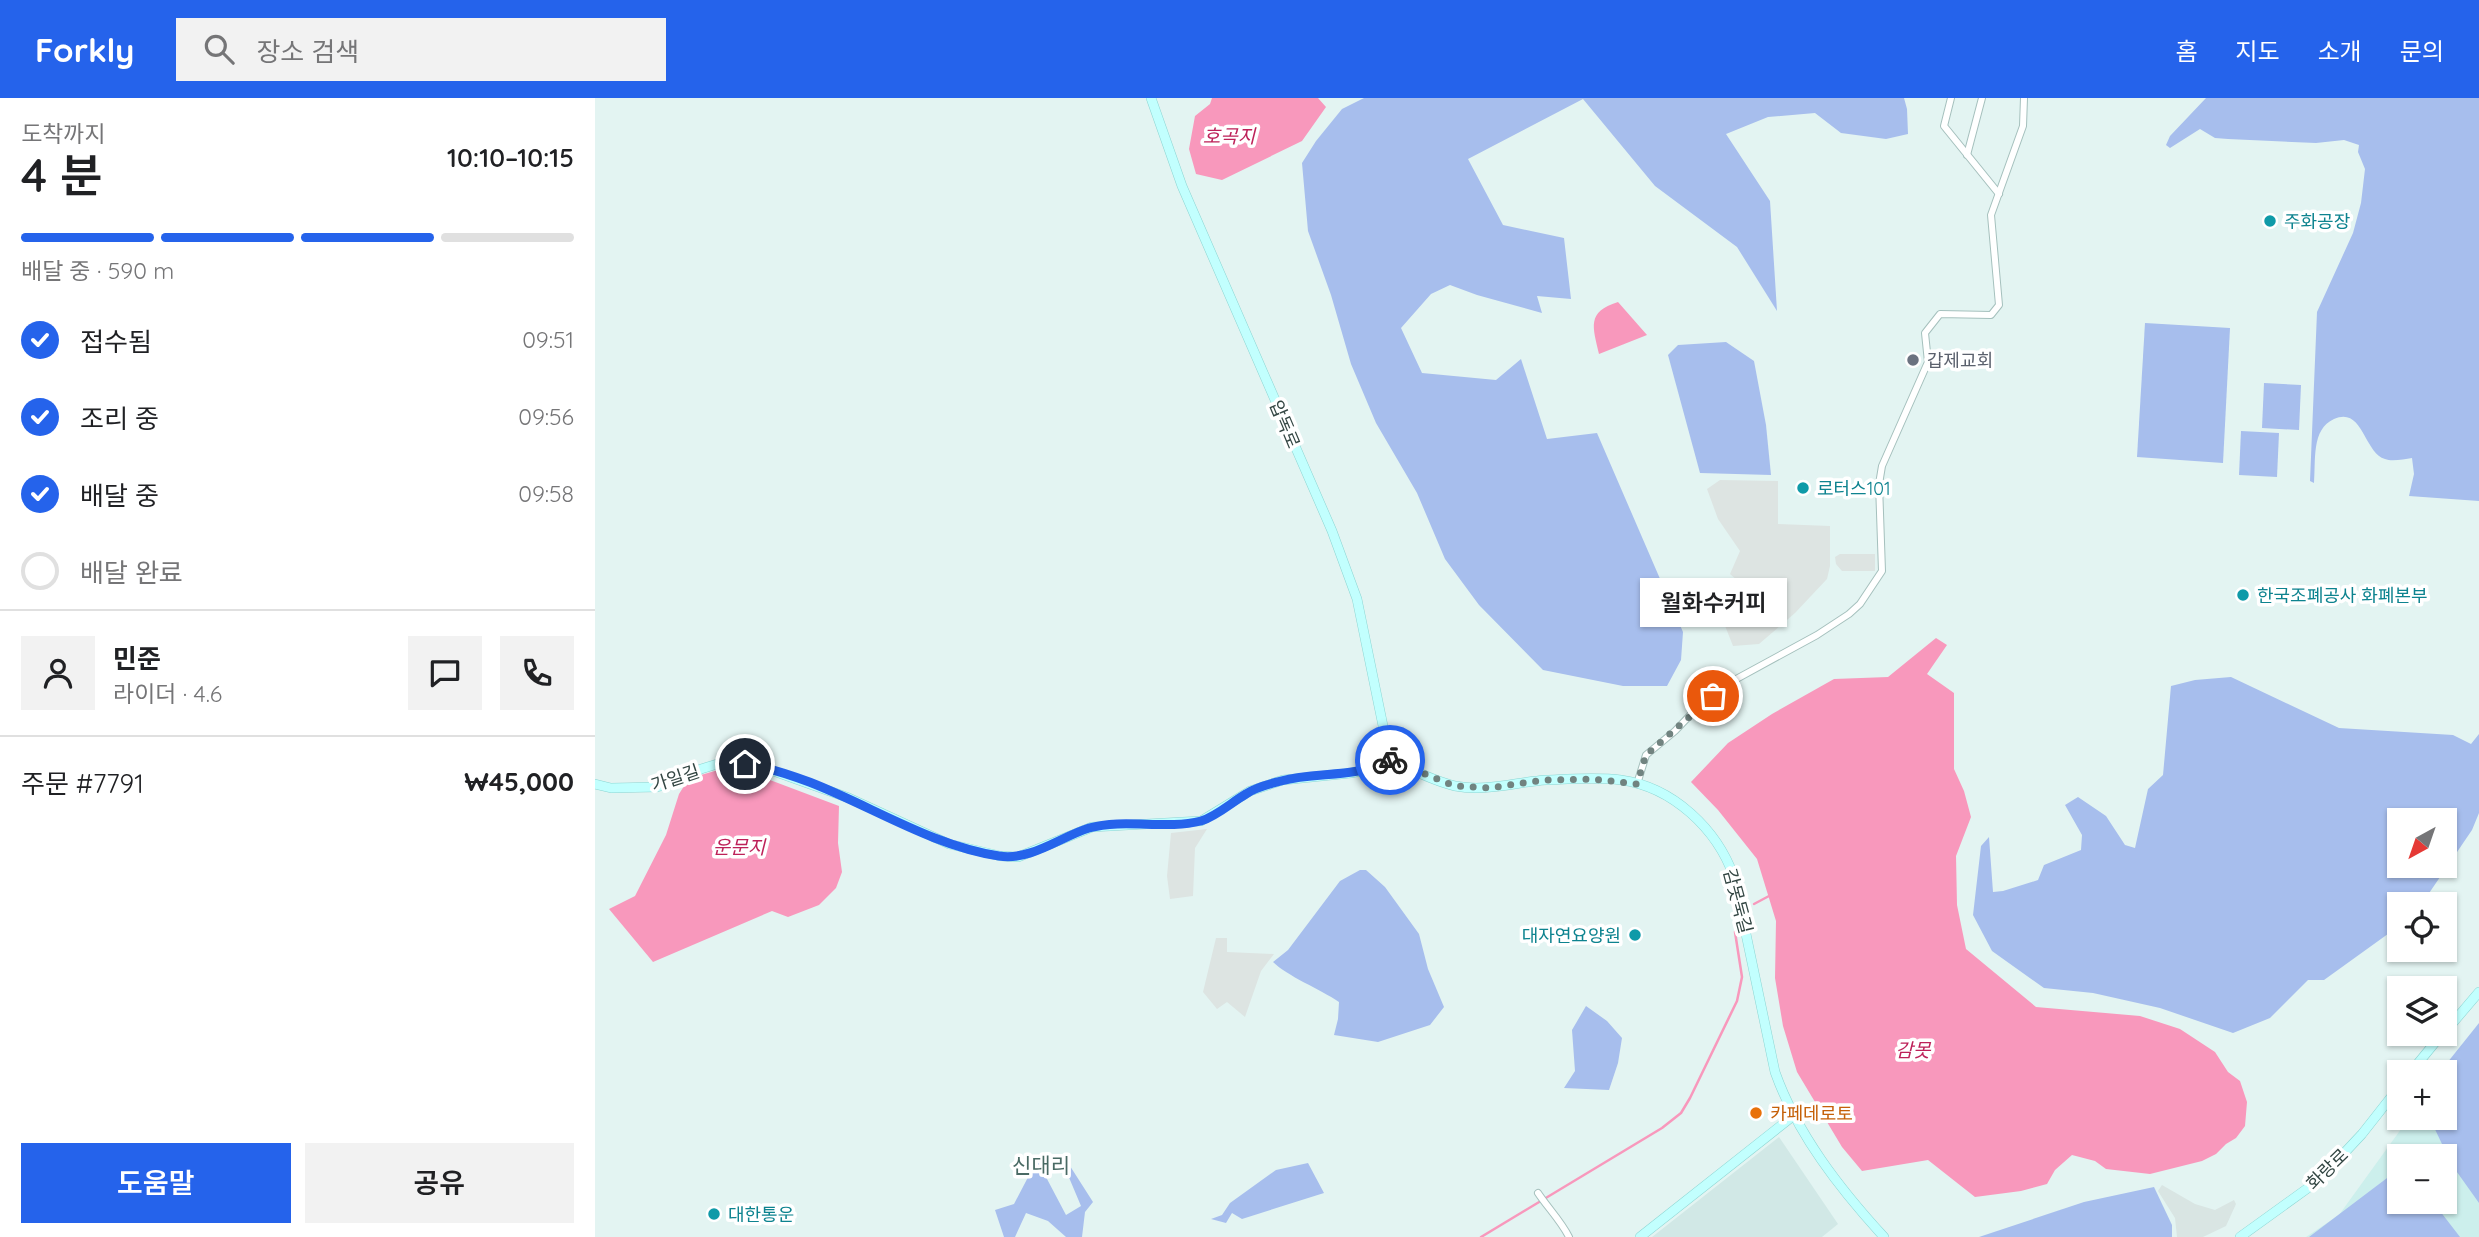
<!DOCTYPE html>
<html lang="ko">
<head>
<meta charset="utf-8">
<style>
	body { margin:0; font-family:Quicksand,"Noto Sans KR",sans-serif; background:#f2f2f2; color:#202124; height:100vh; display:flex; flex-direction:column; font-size:26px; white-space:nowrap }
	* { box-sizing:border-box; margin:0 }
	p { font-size:23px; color:#757577 }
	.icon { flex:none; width:38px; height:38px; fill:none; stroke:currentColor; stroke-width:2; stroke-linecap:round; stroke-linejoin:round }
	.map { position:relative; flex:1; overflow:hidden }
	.sheet { display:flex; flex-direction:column; background:#fff; width:595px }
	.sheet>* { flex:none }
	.needle { width:46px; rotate:220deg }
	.tools { position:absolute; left:1792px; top:710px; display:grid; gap:14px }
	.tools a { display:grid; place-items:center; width:70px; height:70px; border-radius:0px; background:#fff; box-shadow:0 2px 5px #0004; font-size:35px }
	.pin { position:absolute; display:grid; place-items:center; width:60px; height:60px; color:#fff; margin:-30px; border:4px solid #fff; border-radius:50%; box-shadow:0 2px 7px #0007 }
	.courier { position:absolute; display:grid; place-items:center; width:70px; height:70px; margin:-35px; border:5px solid #2563eb; border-radius:50%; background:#fff; color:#222; box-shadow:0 2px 9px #0007 }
	.bubble { position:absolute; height:49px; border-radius:0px; background:#fff; box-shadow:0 2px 5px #0004; font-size:23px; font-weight:600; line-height:49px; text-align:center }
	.overview em { font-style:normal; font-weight:600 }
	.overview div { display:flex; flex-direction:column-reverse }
	.overview { display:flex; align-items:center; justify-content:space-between; height:119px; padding:0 21px }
	h1 { font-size:46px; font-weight:600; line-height:52px }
	.bar { display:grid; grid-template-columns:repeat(4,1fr); gap:10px 7px; align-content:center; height:84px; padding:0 21px }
	.bar i { height:9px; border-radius:5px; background:#e0e0e0 }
	.bar .active { background:#2563eb }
	.bar p { grid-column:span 4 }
	.line { display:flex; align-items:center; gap:18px; padding:0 21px; border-top:2px solid #e0e0e0 }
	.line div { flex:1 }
	.round { display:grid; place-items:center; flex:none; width:74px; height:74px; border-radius:0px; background:#f2f2f2 }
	ol { padding:0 21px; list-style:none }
	li { display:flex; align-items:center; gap:21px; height:77px }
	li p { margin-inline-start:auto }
	li .icon { padding:7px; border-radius:50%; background:#2563eb; color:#fff; stroke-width:4 }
	li:last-child { color:#757577 }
	li i { width:38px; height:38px; border:4px solid #e0e0e0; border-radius:50% }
	.button { display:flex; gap:14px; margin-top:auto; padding:14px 21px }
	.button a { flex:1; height:80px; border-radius:0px; background:#2563eb; color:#fff; font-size:28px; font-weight:600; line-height:80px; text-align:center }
	.button a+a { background:#f2f2f2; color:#202124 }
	header { display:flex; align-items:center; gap:42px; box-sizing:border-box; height:98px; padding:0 35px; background:#2563eb; color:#fff }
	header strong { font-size:33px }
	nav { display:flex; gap:38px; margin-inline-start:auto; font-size:24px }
	.search { width:490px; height:63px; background:#f2f2f2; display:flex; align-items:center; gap:18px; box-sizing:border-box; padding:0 24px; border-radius:0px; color:#757577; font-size:26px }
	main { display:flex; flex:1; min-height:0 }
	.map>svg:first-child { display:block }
	.residential { fill:#d1e8e6 }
	.industrial { fill:#d9e5e3 }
	.education { fill:#ccefec; fill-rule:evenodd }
	.green { fill:#a7beed; fill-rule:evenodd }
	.parking { fill:#dde4e2 }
	.water { fill:#f898bc }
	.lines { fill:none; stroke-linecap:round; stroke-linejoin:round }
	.stream { stroke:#f898bc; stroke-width:2.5 }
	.street-casing { stroke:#a5c0bd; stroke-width:8 }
	.secondary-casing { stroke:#8cd5d2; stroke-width:10 }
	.street { stroke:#fff; stroke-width:6 }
	.secondary { stroke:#c2fffe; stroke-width:9 }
	.done { stroke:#718380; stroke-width:7; stroke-dasharray:0 12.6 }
	.route { stroke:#2563eb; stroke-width:9 }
	.culture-dot { fill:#0f9aa8; stroke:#fff; stroke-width:2.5 }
	.worship-dot { fill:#6b7280; stroke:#fff; stroke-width:2.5 }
	.food-dot { fill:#e8710a; stroke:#fff; stroke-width:2.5 }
	.labels { text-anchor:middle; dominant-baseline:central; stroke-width:7; stroke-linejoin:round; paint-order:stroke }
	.culture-label { font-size:18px; fill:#0d838f; stroke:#fff; text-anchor:start }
	.worship-label { font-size:18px; fill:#5b616d; stroke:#fff; text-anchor:start }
	.street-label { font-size:18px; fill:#334643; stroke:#fff }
	.food-label { font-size:18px; fill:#c56008; stroke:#fff; text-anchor:start }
	.water-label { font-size:19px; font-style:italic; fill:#bd2159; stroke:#fff }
	.quarter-label { font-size:21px; fill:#496a64; stroke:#fff }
</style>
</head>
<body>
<header>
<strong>Forkly</strong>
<div class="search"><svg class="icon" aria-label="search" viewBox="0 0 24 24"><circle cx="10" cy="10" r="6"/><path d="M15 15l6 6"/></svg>장소 검색</div>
<nav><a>홈</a><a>지도</a><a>소개</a><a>문의</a></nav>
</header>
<main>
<section class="sheet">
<div class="overview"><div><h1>4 분</h1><p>도착까지</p></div><em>10:10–10:15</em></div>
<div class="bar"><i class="active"></i><i class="active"></i><i class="active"></i><i></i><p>배달 중 · 590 m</p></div>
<ol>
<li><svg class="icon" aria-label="check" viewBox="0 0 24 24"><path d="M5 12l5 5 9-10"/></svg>접수됨<p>09:51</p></li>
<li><svg class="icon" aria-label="check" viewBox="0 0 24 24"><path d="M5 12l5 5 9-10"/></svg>조리 중<p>09:56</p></li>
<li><svg class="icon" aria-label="check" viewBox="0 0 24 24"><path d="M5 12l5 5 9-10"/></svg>배달 중<p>09:58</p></li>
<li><i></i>배달 완료</li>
</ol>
<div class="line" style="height:126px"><a class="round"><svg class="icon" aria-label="person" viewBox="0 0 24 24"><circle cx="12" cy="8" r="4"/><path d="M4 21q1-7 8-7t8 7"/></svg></a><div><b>민준</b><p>라이더 · 4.6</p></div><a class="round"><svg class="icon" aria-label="chat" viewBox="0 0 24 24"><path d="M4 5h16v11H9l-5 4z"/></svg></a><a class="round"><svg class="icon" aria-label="phone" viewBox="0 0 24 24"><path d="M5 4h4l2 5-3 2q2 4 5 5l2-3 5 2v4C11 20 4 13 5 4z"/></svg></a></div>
<div class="line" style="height:91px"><div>주문 #7791</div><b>₩45,000</b></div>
<div class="button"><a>도움말</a><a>공유</a></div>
</section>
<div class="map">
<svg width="1884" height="1139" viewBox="0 0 1884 1139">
	<rect width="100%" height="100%" fill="#e3f4f2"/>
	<!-- residential -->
	<polygon class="residential" points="1184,1039 1243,1126 1227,1139 1057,1139"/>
	<!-- industrial -->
	<polygon class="industrial" points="1567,1087 1600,1106 1620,1112 1639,1102 1641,1106 1631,1128 1608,1139 1582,1139 1580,1120 1563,1093"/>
	<!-- education -->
	<path class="education" d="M1884,939V1139H1711L1744,1117L1814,1020H1850ZM1804,1059H1850V1104H1804Z"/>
	<!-- green -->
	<g class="green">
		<polygon points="769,0 1309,0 1312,11 1313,36 1291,41 1246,35 1220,15 1173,19 1131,36 1175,103 1182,213 1142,149 1060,88 988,1 873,61 908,127 969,140 976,201 942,198 947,215 882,197 855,187 836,196 806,230 827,275 901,282 926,261 952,341 1002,335 1088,534 1086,562 1072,588 1028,588 948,572 884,507 850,461 822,395 781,325 756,266 736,197 713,133 707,65 721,43 747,11"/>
		<path d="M1611,0H1884V403L1814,398L1819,376L1817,360C1809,361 1797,364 1790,361C1769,355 1768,308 1739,321C1716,331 1721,363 1719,385L1715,383L1722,214L1758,135L1766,105L1770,71L1763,54L1764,47L1749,42L1721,45L1633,41L1620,40L1605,31L1575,50L1571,47L1575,38Z"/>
		<polygon points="1550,225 1635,230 1628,365 1542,359"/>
		<polygon points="1131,244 1159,263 1171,327 1176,377 1105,375 1073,257 1083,247"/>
		<polygon points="1669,285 1706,287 1704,332 1667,330"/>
		<polygon points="1646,333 1684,335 1682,379 1644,377"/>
		<path d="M1636,579L1744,630L1858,637L1876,646L1884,636V715L1877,732L1826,807H1804V828L1729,882H1713L1675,920L1638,935L1565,910L1498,895L1449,890L1397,853L1378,817L1386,748L1394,739L1398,794L1408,793L1443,782L1449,767L1486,752L1487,737L1470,707L1483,699L1511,718L1530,747L1540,750L1553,691L1568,677L1576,588L1600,582ZM1804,723H1850V768H1804Z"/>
		<path d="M765,772H771L790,789L824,836L833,871L849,909L835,927L783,944L739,937L743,921L744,904C725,891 692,878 678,864L693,852L745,783Z"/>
		<polygon points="991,908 1012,923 1027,940 1023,965 1014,992 969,990 980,973 977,932"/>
		<polygon points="1884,925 1884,1105 1857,1067 1837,1025 1828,1028 1822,1020 1850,1020 1850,975 1844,975"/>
		<polygon points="442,1062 471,1117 486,1108 470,1070 475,1068 498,1104 490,1114 487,1139 471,1139 453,1123 431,1115 420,1139 409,1139 400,1112 419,1106"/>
		<polygon points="713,1065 729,1095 647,1121 637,1115 631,1125 616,1121 627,1117 635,1105 681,1072"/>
		<polygon points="1804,1071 1804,1104 1838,1104 1865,1139 1714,1139"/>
		<polygon points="1559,1089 1577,1127 1577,1139 1384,1139 1489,1104"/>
	</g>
	<!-- parking -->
	<g class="parking">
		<polygon points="1125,382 1183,383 1183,426 1235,428 1235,468 1232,481 1200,515 1164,546 1138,548 1123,510 1160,498 1135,476 1145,453 1123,421 1112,391"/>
		<polygon points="1245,456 1280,456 1280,473 1247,473 1241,466 1240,459"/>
		<polygon points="612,731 600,750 598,798 575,801 572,778 576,735"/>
		<polygon points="621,840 632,840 632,854 679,856 666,873 650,919 632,904 622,911 608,894"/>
	</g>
	<!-- water -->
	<g class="water">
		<polygon points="617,0 723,0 731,9 707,43 627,82 601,76 594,51 600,18 615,6"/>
		<path d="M1023,204L1052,237L1004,256C998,229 991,214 1023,204Z"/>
		<polygon points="1341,540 1352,547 1332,576 1359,595 1359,671 1369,693 1376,719 1361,758 1362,807 1371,851 1441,909 1545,918 1585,931 1620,954 1633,974 1645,983 1652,1004 1650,1028 1641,1040 1631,1046 1621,1056 1607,1063 1555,1076 1511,1071 1500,1063 1477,1057 1460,1072 1452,1086 1426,1093 1380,1099 1333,1062 1267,1073 1247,1049 1202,974 1188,928 1180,880 1181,823 1162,761 1123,712 1096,684 1133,645 1177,616 1239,581 1293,579"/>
		<polygon points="130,670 159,676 244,708 243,745 247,774 241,790 224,807 193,819 177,813 58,864 14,811 40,798 71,737 84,696 91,685 106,677"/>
	</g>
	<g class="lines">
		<!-- stream -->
		<g class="stream">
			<polyline points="1159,806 1174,798"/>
			<polyline points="886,1139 1067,1030 1086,1015 1095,1000 1142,903 1147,879 1140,834"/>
		</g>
		<defs>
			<g id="street">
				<polyline points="1356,0 1349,28 1404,96"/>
				<polyline points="1372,57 1387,0"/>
				<polyline points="1042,686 1051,657 1080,633 1102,610 1134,585 1222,537 1254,516 1265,506 1287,473 1284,386 1287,368 1333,264 1330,235 1345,216 1396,217 1404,207 1396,117 1428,28 1429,0"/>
				<path d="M943,1095C953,1110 966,1123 974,1139"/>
			</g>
			<g id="secondary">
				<polyline points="556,0 587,88 737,433 762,501 795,662"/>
				<path d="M795,662C816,671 838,683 860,688C891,694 921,684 951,682C976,681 1002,679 1026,682C1078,689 1122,731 1139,779L1180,974C1202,1036 1245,1091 1289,1139"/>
				<polyline points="0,686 16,690 62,689 83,683 106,671 132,663 167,669 254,700 354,746 405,758 423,759 497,729 606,723 655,693 688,682 756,675 781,670 795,662"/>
				<polyline points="1850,934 1884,894"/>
				<polyline points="1815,975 1847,936"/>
				<polyline points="1045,1139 1198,1018"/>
				<polyline points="1645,1139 1724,1082 1767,1036 1804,989"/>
			</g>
		</defs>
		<!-- street casing -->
		<use href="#street" class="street-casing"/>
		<!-- secondary casing -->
		<use href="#secondary" class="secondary-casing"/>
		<!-- street -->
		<use href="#street" class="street"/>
		<!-- secondary -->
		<use href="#secondary" class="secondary"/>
	</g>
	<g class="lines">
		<!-- done -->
		<polyline class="done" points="795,662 860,688 894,690 949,682 998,681 1042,686 1051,657 1118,598"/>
		<!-- route -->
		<path class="route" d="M150,666C240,680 314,744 404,758C436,763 465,739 494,730C530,720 570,732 606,723C622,718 637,704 651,696C661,689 675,686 686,683C723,673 760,681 795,662"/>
	</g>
	<!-- markers -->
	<g class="culture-dot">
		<circle cx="1675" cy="123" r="7"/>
		<circle cx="1208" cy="390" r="7"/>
		<circle cx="1648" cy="497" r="7"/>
		<circle cx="1040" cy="837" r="7"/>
		<circle cx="119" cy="1116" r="7"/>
	</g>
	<circle class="worship-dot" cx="1318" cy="262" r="7"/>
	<circle class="food-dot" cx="1161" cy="1015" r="7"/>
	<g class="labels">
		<!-- culture labels -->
		<g class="culture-label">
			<text x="1689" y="123">주화공장</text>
			<text x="1222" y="390">로터스101</text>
			<text x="1662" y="497">한국조폐공사 화폐본부</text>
			<text x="1026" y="837" text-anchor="end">대자연요양원</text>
			<text x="133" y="1116">대한통운</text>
		</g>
		<!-- worship labels -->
		<g class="worship-label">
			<text x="1332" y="262">갑제교회</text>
		</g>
		<!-- street labels -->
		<g class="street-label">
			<text transform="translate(690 326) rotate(67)">압독로</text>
			<text transform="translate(80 680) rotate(-18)">가일길</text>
			<text transform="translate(1143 803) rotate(75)">감못둑길</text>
			<text transform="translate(1732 1071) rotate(-44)">화랑로</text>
		</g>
		<!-- food labels -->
		<g class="food-label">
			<text x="1175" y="1015">카페데로토</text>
		</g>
		<!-- water labels -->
		<g class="water-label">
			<text x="634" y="38">호곡지</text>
			<text x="144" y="749">운문지</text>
			<text x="1318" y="952">감못</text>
		</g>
		<!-- quarter labels -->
		<g class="quarter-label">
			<text x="446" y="1067">신대리</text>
		</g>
	</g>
</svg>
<div class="tools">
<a><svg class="needle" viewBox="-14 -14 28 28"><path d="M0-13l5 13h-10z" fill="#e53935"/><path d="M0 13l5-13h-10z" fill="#757577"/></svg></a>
<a><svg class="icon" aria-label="locate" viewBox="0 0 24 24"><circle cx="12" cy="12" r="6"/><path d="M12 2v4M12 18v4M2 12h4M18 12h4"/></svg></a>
<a><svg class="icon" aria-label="layers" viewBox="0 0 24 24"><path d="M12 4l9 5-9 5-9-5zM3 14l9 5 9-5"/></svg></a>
<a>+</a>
<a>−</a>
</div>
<div class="pin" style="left:1118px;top:598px;background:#ea580c"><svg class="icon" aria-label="bag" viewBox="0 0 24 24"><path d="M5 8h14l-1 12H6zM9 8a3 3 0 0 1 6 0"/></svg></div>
<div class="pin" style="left:150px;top:666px;background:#1f2937"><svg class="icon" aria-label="home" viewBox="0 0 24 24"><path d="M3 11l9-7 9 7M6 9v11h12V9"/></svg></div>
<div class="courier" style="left:795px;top:662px"><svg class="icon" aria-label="bike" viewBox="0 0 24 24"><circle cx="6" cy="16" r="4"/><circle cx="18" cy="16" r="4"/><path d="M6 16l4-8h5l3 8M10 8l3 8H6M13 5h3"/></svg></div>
<div class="bubble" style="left:1045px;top:480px;width:147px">월화수커피</div>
</div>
</main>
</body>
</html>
